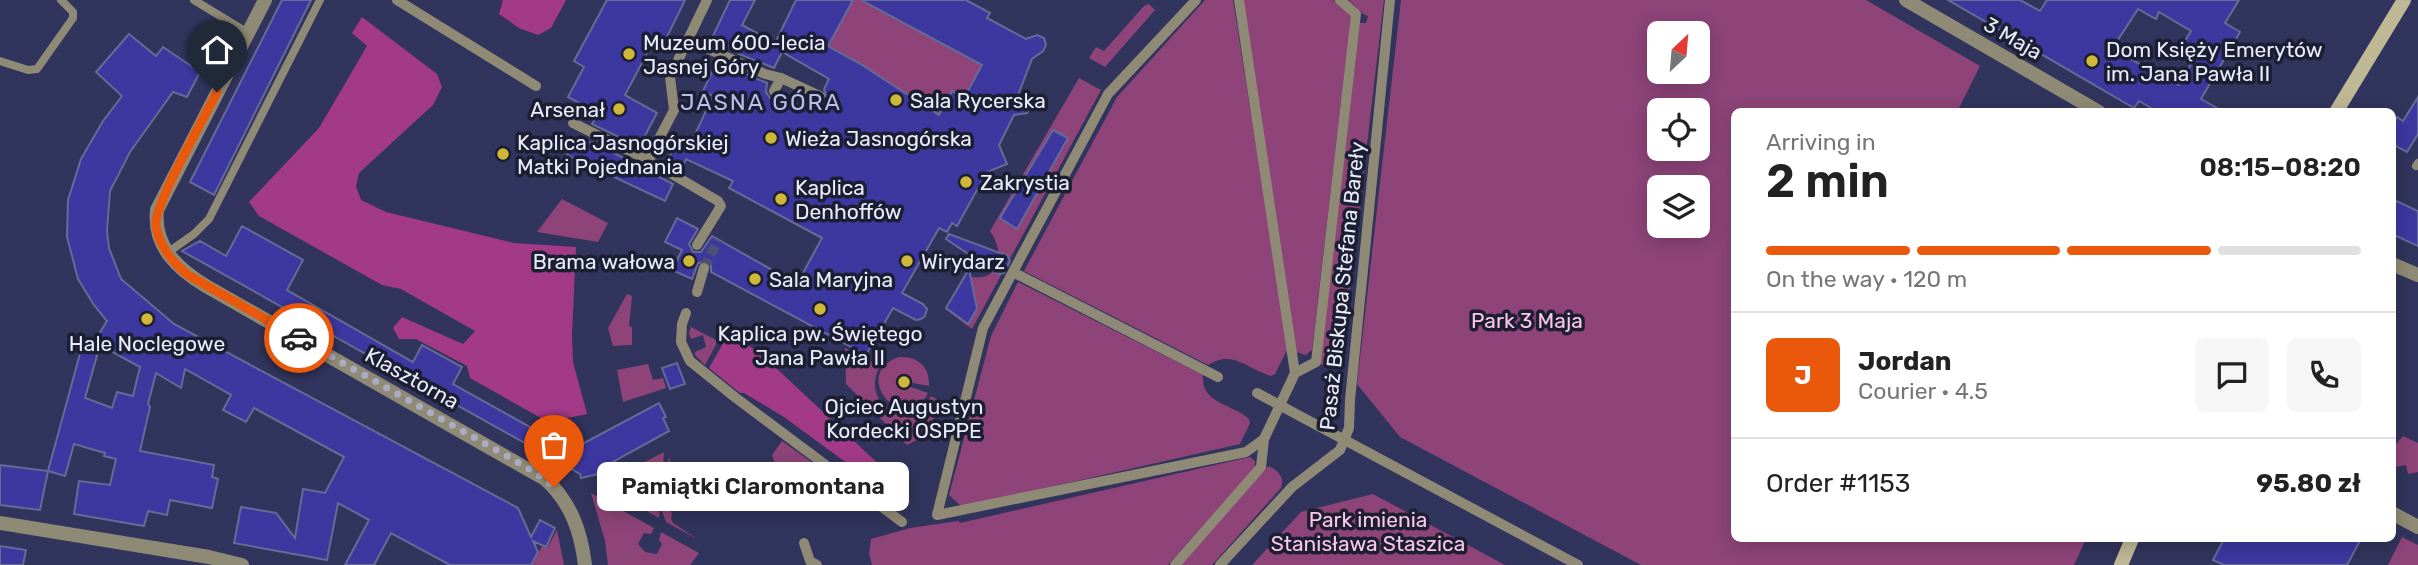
<!DOCTYPE html>
<html lang="en">
<head>
<meta charset="utf-8">
<style>
	body { margin:0; font-family:Rubik,sans-serif; background:#f6f6f6; color:#222; height:100vh; display:flex; flex-direction:column; font-size:26px; white-space:nowrap }
	* { box-sizing:border-box; margin:0 }
	p { font-size:23px; color:#767676 }
	.icon { flex:none; width:38px; height:38px; fill:none; stroke:currentColor; stroke-width:2; stroke-linecap:round; stroke-linejoin:round }
	.map { position:relative; flex:1; overflow:hidden }
	.side { position:absolute; left:1731px; top:108px; width:665px; height:434px; display:flex; flex-direction:column; background:#fff; border-radius:10px; box-shadow:0 4px 18px #0003 }
	.side>* { flex:none }
	.needle { width:46px; rotate:26deg }
	.tools { position:absolute; left:1647px; top:21px; display:grid; gap:14px }
	.tools a { display:grid; place-items:center; width:63px; height:63px; border-radius:10px; background:#fff; box-shadow:0 4px 18px #0003; font-size:35px }
	.pin { position:absolute; display:grid; place-items:center; width:60px; height:60px; color:#fff; margin:-72px -30px; border-radius:50% 50% 50% 0; rotate:-45deg; box-shadow:0 0 7px #0007 }
	.pin .icon { rotate:45deg }
	.courier { position:absolute; display:grid; place-items:center; width:70px; height:70px; margin:-35px; border:5px solid #ea580c; border-radius:50%; background:#fff; color:#222; box-shadow:0 2px 9px #0007 }
	.bubble { position:absolute; height:49px; border-radius:10px; background:#fff; box-shadow:0 4px 18px #0003; font-size:23px; font-weight:600; line-height:49px; text-align:center }
	.head em { font-style:normal; font-weight:600 }
	.head div { display:flex; flex-direction:column-reverse }
	.head { display:flex; align-items:center; justify-content:space-between; height:119px; padding:0 35px }
	h1 { font-size:46px; font-weight:600; line-height:52px }
	.bar { display:grid; grid-template-columns:repeat(4,1fr); gap:10px 7px; align-content:center; height:84px; padding:0 35px }
	.bar i { height:9px; border-radius:5px; background:#e0e0e0 }
	.bar .on { background:#ea580c }
	.bar p { grid-column:span 4 }
	.line { display:flex; align-items:center; gap:18px; padding:0 35px; border-top:2px solid #e0e0e0 }
	.line div { flex:1 }
	.round { display:grid; place-items:center; flex:none; width:74px; height:74px; border-radius:10px; background:#f6f6f6 }
	.map>svg:first-child { display:block }
	.green { fill:#8e4479; fill-rule:evenodd }
	.forest { fill:#a23a88 }
	.building { fill:#3d37a0; stroke:#656a97; stroke-width:2; fill-rule:evenodd }
	.lines { fill:none; stroke-linecap:round; stroke-linejoin:round }
	.pedestrian-tunnel { stroke:#4d5074; stroke-width:10; stroke-dasharray:10 5; stroke-linecap:butt }
	.service { stroke:#8e8a75; stroke-width:8 }
	.pedestrian { stroke:#8e8a75; stroke-width:10 }
	.minor { stroke:#8e8a75; stroke-width:14 }
	.tertiary { stroke:#8e8a75; stroke-width:14 }
	.secondary { stroke:#beb895; stroke-width:14 }
	.done { stroke:#aaacc5; stroke-width:7; stroke-dasharray:0 12.6 }
	.route { stroke:#ea580c; stroke-width:9 }
	.poi-dot { fill:#cfb837; stroke:#1c1e31; stroke-width:2.5 }
	.labels { text-anchor:middle; dominant-baseline:central; stroke-width:7; stroke-linejoin:round; paint-order:stroke }
	.street-label { font-size:21px; fill:#ebedfd; stroke:#1c1e31 }
	.poi-label { font-size:21px; fill:#ebedfd; stroke:#1c1e31; text-anchor:start }
	.park-label { font-size:21px; fill:#fdc6eb; stroke:#1c1e31 }
	.neighbourhood-label { font-size:23px; letter-spacing:2px; fill:#b8bff0; stroke:#1c1e31 }
</style>
</head>
<body>
<div class="map">
<svg width="2418" height="565" viewBox="0 0 2418 565">
	<rect width="100%" height="100%" fill="#31345c"/>
	<!-- green -->
	<g class="green">
		<polygon points="853,0 861,0 982,65 964,98 939,115 862,65 828,46"/>
		<path d="M1205,0H1233L1288,348L1275,374L1271,376C1247,369 1233,349 1208,365L1024,271L1117,97Z"/>
		<polygon points="1242,0 1330,0 1337,1 1351,16 1312,350 1306,355 1296,352"/>
		<polygon points="1349,0 1384,0 1341,366 1322,365 1320,364 1360,23 1366,23 1368,16 1363,14"/>
		<path d="M1401,0H1866L1980,66L1957,112H1734V539H2086L2074,565H1641L1400,437L1357,384ZM1659,33H1698V72H1659ZM1659,110H1698V149H1659ZM1659,187H1698V226H1659Z"/>
		<polygon points="1149,4 1155,10 1105,67 1089,58 1096,47 1104,51 1144,6"/>
		<path d="M1079,78L1101,90L972,329L945,309L964,275C997,286 1008,257 990,231Z"/>
		<polygon points="562,199 608,223 598,242 537,232"/>
		<path d="M1018,282L1203,375C1200,404 1234,404 1249,419L1250,423L1240,444L962,507L949,495L991,336Z"/>
		<polygon points="627,294 632,296 629,326 632,327 632,345 613,346 608,328"/>
		<polygon points="691,327 718,341 705,365 695,355 695,352 706,347 703,335 691,339 689,333"/>
		<path d="M845,348L880,366C859,404 909,432 931,396L938,400L930,433L907,445L846,384Z"/>
		<path d="M899,357C918,356 930,367 929,386L908,382L909,379L900,376L897,386L907,388L908,386L928,393C906,438 848,375 899,357Z"/>
		<polygon points="648,364 653,380 663,378 666,388 623,402 617,370"/>
		<polygon points="2403,436 2418,443 2418,472 2408,474 2406,465 2395,467 2392,472 2392,449"/>
		<polygon points="782,441 820,468 779,474 772,455"/>
		<polygon points="664,452 659,518 614,493 626,488 624,481 611,486 608,481"/>
		<path d="M669,456L672,470C667,476 665,495 668,502L666,507L672,513L671,519L673,523L697,539L666,522L662,511Z"/>
		<polygon points="1250,457 1255,461 1255,467 1168,565 872,565 869,553 871,539 910,528 958,521 960,523"/>
		<path d="M1268,466C1278,470 1285,477 1281,488L1212,565H1181Z"/>
		<polygon points="591,493 654,528 651,534 644,533 638,544 645,552 657,554 662,544 659,540 661,532 699,553 690,565 608,565 605,541"/>
		<polygon points="1373,494 1505,565 1252,565 1301,512"/>
		<polygon points="557,530 564,565 532,565 542,546 547,548"/>
		<polygon points="2402,537 2418,545 2418,565 2388,565"/>
	</g>
	<!-- forest -->
	<g class="forest">
		<polygon points="503,0 566,0 551,28 538,35 519,28 499,14"/>
		<polygon points="362,17 437,74 442,87 433,105 359,173 356,186 361,200 386,212 514,243 576,247 572,335 573,362 587,414 548,422 470,378 467,366 416,339 399,339 393,328 402,317 463,344 475,331 401,289 382,285 259,216 249,202 319,128 367,46 352,33"/>
		<polygon points="729,333 760,353 901,485 902,490 898,496 893,497 784,417 744,393 740,393 709,368"/>
	</g>
	<!-- building -->
	<g class="building">
		<polygon points="282,0 311,0 214,195 190,182"/>
		<polygon points="607,0 685,0 663,45 654,40 625,95 657,113 639,147 592,124 598,113 568,97 584,67 574,61"/>
		<polygon points="730,0 755,0 742,25 775,43 796,0 853,0 828,46 862,65 939,115 952,91 964,98 982,65 861,0 966,0 990,13 987,18 1026,39 1037,35 1044,38 1046,45 1043,51 1032,59 1018,95 1028,99 1030,106 1027,113 1014,115 999,145 1007,164 987,172 957,226 952,223 947,232 939,228 902,293 923,304 927,309 925,316 921,319 916,320 893,308 866,355 711,272 711,265 707,261 698,263 692,279 672,270 682,250 665,242 677,218 698,229 689,244 693,252 701,252 712,236 797,284 822,238 729,188 733,181 686,159 681,170 667,162 679,137 691,143 713,96 703,91 712,72 722,77 727,66 767,83 766,92 770,98 775,99 781,95 811,112 816,103 824,103 827,99 824,89 829,79 782,52 774,68 734,52 735,49 712,38"/>
		<path d="M1948,0H2020L2040,11L2047,0H2239L2225,23L2240,32L2201,99L2224,112H2158L2139,101L2134,108ZM2138,9L2156,19L2159,12L2191,31L2183,44L2198,53L2178,85L2112,49Z"/>
		<path d="M129,34L156,56L163,47L200,72L187,97L173,92L130,152L110,191L107,231L109,248L121,279L174,324L518,508L531,537L540,520L555,528L546,547L533,541L538,552L531,565H450L391,533L374,565H345L369,520L338,503L327,560L234,543L241,507L276,513L295,538L303,489L325,493L344,457L254,408L246,422L223,410L231,395L185,369L181,388L156,373L148,404L150,407L140,451L214,465L212,477L218,479L212,508L170,500L167,515L148,511L144,526L74,514L79,481L110,485L116,459L104,456L105,453L74,444L65,476L48,471L84,339L94,342L107,321L94,305L78,279L67,237L68,200L81,159L103,121L122,96L96,72ZM100,345L140,367L133,396L117,392L112,408L85,398Z"/>
		<polygon points="2418,97 2418,134 2407,152 2392,144 2392,126 2397,117 2403,121"/>
		<polygon points="1053,130 1068,138 1017,229 1000,218"/>
		<polygon points="593,142 673,184 665,201 567,155 572,145"/>
		<polygon points="2392,199 2418,211 2418,246 2392,234"/>
		<polygon points="242,226 303,260 287,290 413,362 422,345 462,367 453,384 571,450 659,403 666,417 663,418 669,431 598,470 598,474 581,478 580,474 182,251 200,241 226,256"/>
		<polygon points="949,234 1008,256 1010,261 1004,273 998,274 946,239"/>
		<polygon points="969,269 977,309 968,324 946,308"/>
		<polygon points="677,363 685,384 670,389 662,368"/>
		<polygon points="0,465 48,471 40,510 0,505"/>
		<polygon points="2224,539 2361,539 2347,565 2224,565 2213,560"/>
		<polygon points="0,546 26,550 23,565 0,565"/>
	</g>
	<g class="lines">
		<!-- pedestrian-tunnel -->
		<polyline class="pedestrian-tunnel" points="704,268 718,240"/>
		<!-- service -->
		<g class="service">
			<polyline points="194,0 248,33"/>
			<polyline points="0,61 28,70 37,69 73,18 73,12 61,0"/>
			<polyline points="2416,166 2418,163"/>
			<polyline points="167,253 194,234 209,219 320,0"/>
		</g>
		<!-- pedestrian -->
		<g class="pedestrian">
			<polyline points="397,0 536,86"/>
			<polyline points="1196,0 1108,94 983,328 937,515 1246,452 1264,439"/>
			<polyline points="688,40 765,74 781,78"/>
			<polyline points="774,91 781,78 820,96"/>
			<polyline points="573,123 648,160 718,201 721,206 697,245"/>
			<polyline points="648,160 674,110 670,77 707,0"/>
			<polyline points="1013,272 1218,377"/>
			<polyline points="697,292 704,268"/>
			<polyline points="686,313 682,324 681,342 690,361 736,398 902,522"/>
			<polyline points="1295,373 1316,362 1356,14 1340,0"/>
			<polyline points="1257,393 1578,565"/>
			<polyline points="804,543 810,561 817,565"/>
			<polyline points="1175,565 1261,467 1264,439 1295,373 1239,0"/>
			<polyline points="1220,565 1292,487 1340,450 1349,428 1350,400 1390,0"/>
		</g>
		<!-- minor -->
		<g class="minor">
			<path d="M265,0L157,210C153,247 178,269 206,286L545,479C571,502 581,532 585,565"/>
			<polyline points="1906,0 2099,112"/>
			<polyline points="2392,264 2418,275"/>
			<polyline points="2392,513 2418,527"/>
		</g>
		<!-- tertiary -->
		<polyline class="tertiary" points="0,523 209,557 242,565"/>
		<!-- secondary -->
		<g class="secondary">
			<polyline points="2336,112 2404,0"/>
			<polyline points="2121,565 2132,539"/>
		</g>
	</g>
	<g class="lines">
		<!-- done -->
		<polyline class="done" points="299,338 533,471 554,487"/>
		<!-- route -->
		<path class="route" d="M217,92C205,117 154,204 156,225C158,245 173,263 188,275L299,338"/>
	</g>
	<!-- markers -->
	<g class="poi-dot">
		<circle cx="629" cy="54" r="7"/>
		<circle cx="2092" cy="61" r="7"/>
		<circle cx="896" cy="100" r="7"/>
		<circle cx="619" cy="109" r="7"/>
		<circle cx="771" cy="138" r="7"/>
		<circle cx="503" cy="154" r="7"/>
		<circle cx="966" cy="182" r="7"/>
		<circle cx="781" cy="199" r="7"/>
		<circle cx="689" cy="261" r="7"/>
		<circle cx="907" cy="261" r="7"/>
		<circle cx="755" cy="279" r="7"/>
		<circle cx="820" cy="309" r="7"/>
		<circle cx="147" cy="319" r="7"/>
		<circle cx="904" cy="382" r="7"/>
	</g>
	<g class="labels">
		<!-- street labels -->
		<g class="street-label">
			<text transform="translate(2013 38) rotate(30)">3 Maja</text>
			<text transform="translate(1342 286) rotate(-84)">Pasaż Biskupa Stefana Bareły</text>
			<text transform="translate(412 378) rotate(29)">Klasztorna</text>
		</g>
		<!-- poi labels -->
		<g class="poi-label">
			<text x="643" y="42">Muzeum 600-lecia<tspan x="643" dy="24">Jasnej Góry</tspan></text>
			<text x="2106" y="49">Dom Księży Emerytów<tspan x="2106" dy="24">im. Jana Pawła II</tspan></text>
			<text x="910" y="100">Sala Rycerska</text>
			<text x="605" y="109" text-anchor="end">Arsenał</text>
			<text x="785" y="138">Wieża Jasnogórska</text>
			<text x="517" y="142">Kaplica Jasnogórskiej<tspan x="517" dy="24">Matki Pojednania</tspan></text>
			<text x="980" y="182">Zakrystia</text>
			<text x="795" y="187">Kaplica<tspan x="795" dy="24">Denhoffów</tspan></text>
			<text x="675" y="261" text-anchor="end">Brama wałowa</text>
			<text x="921" y="261">Wirydarz</text>
			<text x="769" y="279">Sala Maryjna</text>
			<text x="820" y="333" text-anchor="middle">Kaplica pw. Świętego<tspan x="820" dy="24">Jana Pawła II</tspan></text>
			<text x="147" y="343" text-anchor="middle">Hale Noclegowe</text>
			<text x="904" y="406" text-anchor="middle">Ojciec Augustyn<tspan x="904" dy="24">Kordecki OSPPE</tspan></text>
		</g>
		<!-- park labels -->
		<g class="park-label">
			<text x="1527" y="320">Park 3 Maja</text>
			<text x="1368" y="519">Park imienia<tspan x="1368" dy="24">Stanisława Staszica</tspan></text>
		</g>
		<!-- neighbourhood labels -->
		<g class="neighbourhood-label">
			<text x="761" y="102">JASNA GÓRA</text>
		</g>
	</g>
</svg>
<div class="tools">
<a><svg class="needle" viewBox="-14 -14 28 28"><path d="M0-13l5 13h-10z" fill="#e53935"/><path d="M0 13l5-13h-10z" fill="#767676"/></svg></a>
<a><svg class="icon" aria-label="locate" viewBox="0 0 24 24"><circle cx="12" cy="12" r="6"/><path d="M12 2v4M12 18v4M2 12h4M18 12h4"/></svg></a>
<a><svg class="icon" aria-label="layers" viewBox="0 0 24 24"><path d="M12 4l9 5-9 5-9-5zM3 14l9 5 9-5"/></svg></a>
</div>
<div class="pin" style="left:554px;top:487px;background:#ea580c"><svg class="icon" aria-label="bag" viewBox="0 0 24 24"><path d="M5 8h14l-1 12H6zM9 8a3 3 0 0 1 6 0"/></svg></div>
<div class="pin" style="left:217px;top:92px;background:#1f2937"><svg class="icon" aria-label="home" viewBox="0 0 24 24"><path d="M3 11l9-7 9 7M6 9v11h12V9"/></svg></div>
<div class="courier" style="left:299px;top:338px"><svg class="icon" aria-label="car" viewBox="0 0 24 24"><path d="M5 17H2v-5l4-1 3-4h7l3 4 3 1v5h-3M9 17h6M6 11h13"/><circle cx="7" cy="17" r="2"/><circle cx="17" cy="17" r="2"/></svg></div>
<div class="bubble" style="left:597px;top:462px;width:312px">Pamiątki Claromontana</div>
<section class="side">
<div class="head"><div><h1>2 min</h1><p>Arriving in</p></div><em>08:15–08:20</em></div>
<div class="bar"><i class="on"></i><i class="on"></i><i class="on"></i><i></i><p>On the way · 120 m</p></div>
<div class="line" style="height:126px"><b class="round" style="background:#ea580c;color:#fff">J</b><div><b>Jordan</b><p>Courier · 4.5</p></div><a class="round"><svg class="icon" aria-label="chat" viewBox="0 0 24 24"><path d="M4 5h16v11H9l-5 4z"/></svg></a><a class="round"><svg class="icon" aria-label="phone" viewBox="0 0 24 24"><path d="M5 4h4l2 5-3 2q2 4 5 5l2-3 5 2v4C11 20 4 13 5 4z"/></svg></a></div>
<div class="line" style="height:91px"><div>Order #1153</div><b>95.80 zł</b></div>
</section>
</div>
</body>
</html>
